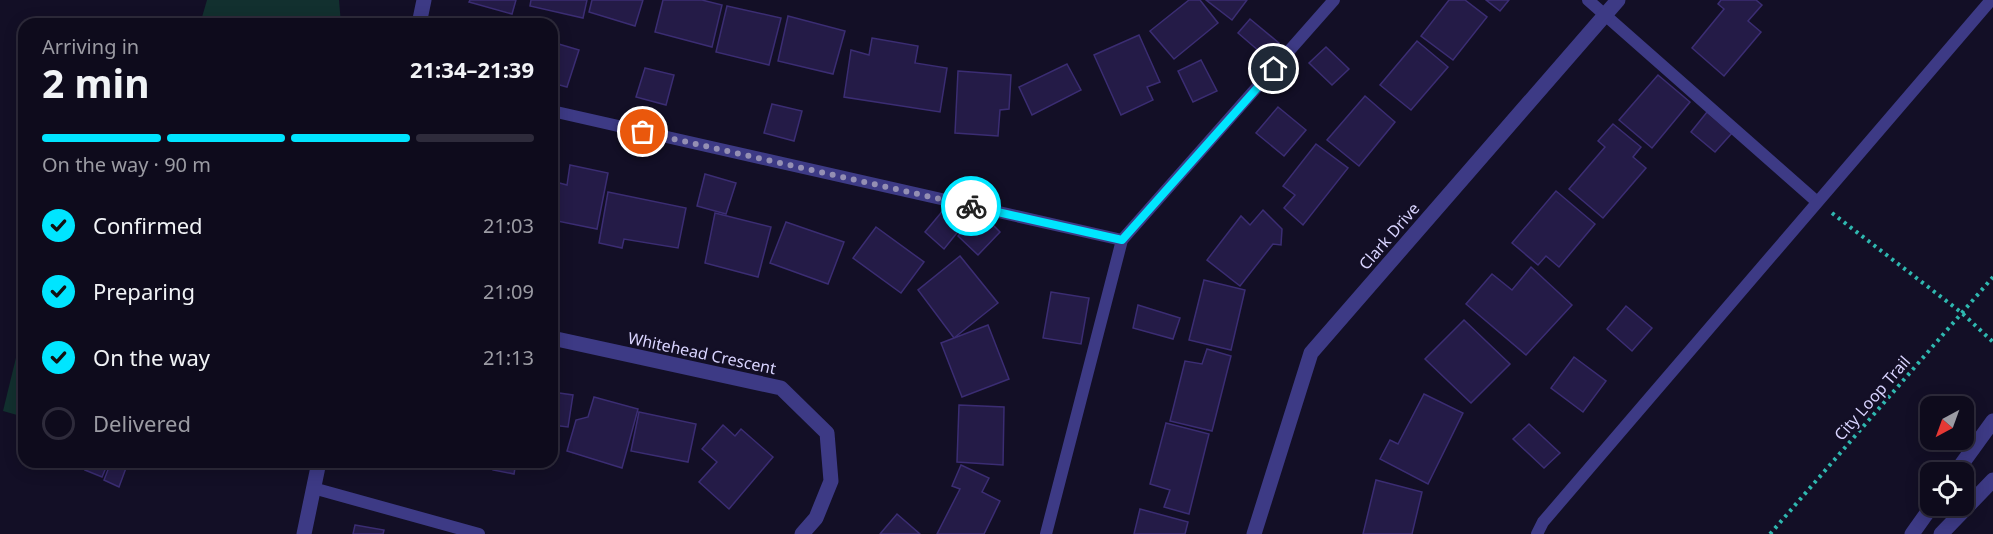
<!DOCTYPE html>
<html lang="en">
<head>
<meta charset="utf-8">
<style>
	body { margin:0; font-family:"Noto Sans",sans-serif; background:#171425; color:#f1f3f6; height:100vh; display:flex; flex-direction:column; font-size:22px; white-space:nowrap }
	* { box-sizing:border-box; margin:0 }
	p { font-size:20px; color:#9b9ba3 }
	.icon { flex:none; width:33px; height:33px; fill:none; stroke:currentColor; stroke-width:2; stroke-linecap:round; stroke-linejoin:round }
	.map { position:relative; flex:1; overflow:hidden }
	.side { position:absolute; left:18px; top:18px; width:540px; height:450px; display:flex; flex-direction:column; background:#0e0b1c; border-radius:18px; box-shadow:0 3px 15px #0003,0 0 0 2px #2e2b3b }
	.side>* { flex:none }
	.needle { width:39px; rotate:221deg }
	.buttons { position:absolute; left:1920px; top:396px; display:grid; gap:12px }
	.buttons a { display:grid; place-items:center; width:54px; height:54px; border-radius:12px; background:#0e0b1c; box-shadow:0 3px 15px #0003,0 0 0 2px #2e2b3b; font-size:30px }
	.pin { position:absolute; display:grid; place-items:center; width:51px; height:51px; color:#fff; margin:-26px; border:3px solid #fff; border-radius:50%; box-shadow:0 2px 6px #0007 }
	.courier { position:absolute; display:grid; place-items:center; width:60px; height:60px; margin:-30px; border:4px solid #00e5ff; border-radius:50%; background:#fff; color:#222; box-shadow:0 2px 8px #0007 }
	.overview em { font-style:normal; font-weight:700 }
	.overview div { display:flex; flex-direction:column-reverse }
	.overview { display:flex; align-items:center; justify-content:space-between; height:102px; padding:0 24px }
	h1 { font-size:39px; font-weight:700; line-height:45px }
	.bar { display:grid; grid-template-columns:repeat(4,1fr); gap:9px 6px; align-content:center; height:72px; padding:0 24px }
	.bar i { height:8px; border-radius:4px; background:#2e2b3b }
	.bar .current { background:#00e5ff }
	.bar p { grid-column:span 4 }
	ol { padding:0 24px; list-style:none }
	li { display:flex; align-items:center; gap:18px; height:66px }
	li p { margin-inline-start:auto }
	li .icon { padding:6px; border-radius:50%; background:#00e5ff; color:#111; stroke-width:4 }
	li:last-child { color:#9b9ba3 }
	li i { width:33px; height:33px; border:3px solid #2e2b3b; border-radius:50% }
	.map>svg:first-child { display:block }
	.green { fill:#12302f }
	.building { fill:#241b47; stroke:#3b2d73; stroke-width:1.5 }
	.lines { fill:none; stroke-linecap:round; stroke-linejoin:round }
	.path { stroke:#2fb8b0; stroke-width:4; stroke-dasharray:3 4.5; stroke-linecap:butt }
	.service { stroke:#3d3a85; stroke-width:12 }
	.minor { stroke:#3d3a85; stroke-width:15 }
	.tertiary { stroke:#3d3a85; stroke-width:15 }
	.done { stroke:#948fb3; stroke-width:6; stroke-dasharray:0 10.8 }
	.route { stroke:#00e5ff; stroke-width:8 }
	.labels { text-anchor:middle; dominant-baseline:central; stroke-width:4.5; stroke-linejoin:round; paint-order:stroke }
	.street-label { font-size:16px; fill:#d9d4ff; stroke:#130f26 }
</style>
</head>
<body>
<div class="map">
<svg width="1993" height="534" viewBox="0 0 1993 534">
	<rect width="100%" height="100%" fill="#130f26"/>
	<!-- green -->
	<g class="green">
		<polygon points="207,0 339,0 341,24 200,24"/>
		<polygon points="24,325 24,417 3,411"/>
	</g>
	<!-- building -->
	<g class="building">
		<polygon points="470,0 516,0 512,14 469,2"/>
		<polygon points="531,0 587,0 583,18 530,6"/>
		<polygon points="592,0 643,0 635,26 589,12"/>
		<polygon points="663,0 702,0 722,5 712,47 655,32"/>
		<polygon points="1189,0 1200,0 1218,23 1174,59 1150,31"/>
		<polygon points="1206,0 1247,0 1232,20"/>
		<polygon points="1449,0 1465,0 1487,17 1453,60 1421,36"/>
		<polygon points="1486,0 1509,0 1500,11"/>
		<polygon points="1721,0 1756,0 1762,5 1748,21 1761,32 1724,76 1692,48 1724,9 1718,4"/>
		<polygon points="727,6 781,18 769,65 716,52"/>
		<polygon points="788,16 845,31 833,74 778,61"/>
		<polygon points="1250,19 1279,43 1267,58 1238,33"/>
		<polygon points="1139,35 1160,82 1147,87 1153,100 1121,115 1094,55"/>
		<polygon points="872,38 918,46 915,63 947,68 940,112 844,97 851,50 869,55"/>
		<polygon points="1417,41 1448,67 1411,110 1380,85"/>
		<polygon points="552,42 579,50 567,87 552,83"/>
		<polygon points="1326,47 1349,69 1332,85 1309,63"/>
		<polygon points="1201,60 1217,91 1193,102 1178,71"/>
		<polygon points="1067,64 1081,90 1032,115 1019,87"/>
		<polygon points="645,68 674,75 666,105 636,97"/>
		<polygon points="958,71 1011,75 1009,109 1000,110 998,136 955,133"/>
		<polygon points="1658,75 1690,102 1652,148 1619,120"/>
		<polygon points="1365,96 1395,122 1359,166 1327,140"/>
		<polygon points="772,104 802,111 794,141 764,133"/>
		<polygon points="1278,107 1306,130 1284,156 1256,133"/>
		<polygon points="1707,112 1732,133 1715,152 1691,132"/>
		<polygon points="1613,124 1641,147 1633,157 1646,168 1603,218 1569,189 1605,147 1598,141"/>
		<polygon points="1316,144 1348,168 1303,225 1284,208 1295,195 1283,186"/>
		<polygon points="570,165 608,173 597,229 552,220 552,181 567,185"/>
		<polygon points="705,174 736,183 726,214 697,206"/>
		<polygon points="1556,191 1595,224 1559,267 1546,256 1538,265 1512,243"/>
		<polygon points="608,192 686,208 678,248 624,239 622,248 599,243"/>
		<polygon points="945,208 964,224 944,249 925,232"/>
		<polygon points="1263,210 1282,229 1281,245 1273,244 1240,286 1207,260 1241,216 1250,225"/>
		<polygon points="980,212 1000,232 978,255 958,236"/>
		<polygon points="715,213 771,227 758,277 705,263"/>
		<polygon points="786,222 844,242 828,284 770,263"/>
		<polygon points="876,227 924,262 901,293 853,258"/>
		<polygon points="960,256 998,303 954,338 918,290"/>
		<polygon points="1531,267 1572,305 1526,355 1466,304 1492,274 1512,290"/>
		<polygon points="1204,280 1245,290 1231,350 1189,340"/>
		<polygon points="1051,292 1089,298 1081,344 1043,338"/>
		<polygon points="1138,305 1180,318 1173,339 1133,328"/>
		<polygon points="1626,306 1652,328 1632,351 1607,329"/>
		<polygon points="1464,320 1510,364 1471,403 1425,359"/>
		<polygon points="988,325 1009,379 962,397 941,343"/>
		<polygon points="1207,349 1231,356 1212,431 1170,421 1185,361 1202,364"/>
		<polygon points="1574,357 1606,381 1583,412 1551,388"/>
		<polygon points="552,392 573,395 568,427 552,425"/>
		<polygon points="1424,394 1463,413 1428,484 1380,459 1390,440 1398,444"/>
		<polygon points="594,397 638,409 622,468 567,451 576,420 588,417"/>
		<polygon points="959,405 1004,407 1003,465 957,462"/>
		<polygon points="639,412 696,424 688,462 631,451"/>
		<polygon points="1166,423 1209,434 1189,514 1164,507 1170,490 1150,484"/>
		<polygon points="1529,424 1560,453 1544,468 1513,439"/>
		<polygon points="723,425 735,436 741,429 773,457 729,509 699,482 717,462 702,449"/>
		<polygon points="89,462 107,465 102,477 85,470"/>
		<polygon points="111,462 126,468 119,487 104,480"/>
		<polygon points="494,462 516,462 514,474 493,470"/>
		<polygon points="961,465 989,478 982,492 1000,501 984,534 937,534 960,489 952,486"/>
		<polygon points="1376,480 1422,492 1412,534 1363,534"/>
		<polygon points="1140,509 1188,522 1185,534 1134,534"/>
		<polygon points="897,514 920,534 880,534"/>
		<polygon points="355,525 384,530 383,534 353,534"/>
	</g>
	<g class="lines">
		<!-- path -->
		<g class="path">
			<polyline points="1832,213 1962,313 1993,342"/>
			<polyline points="1770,534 1993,277"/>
		</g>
		<!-- service -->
		<g class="service">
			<polyline points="1588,0 1816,201"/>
			<polyline points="552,111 1122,240"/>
			<polyline points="313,488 479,534"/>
			<polyline points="1046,534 1122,240 1334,0"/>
			<polyline points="1537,534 1543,522 1991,0"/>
		</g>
		<!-- minor -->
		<g class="minor">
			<polyline points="419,24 424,0"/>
			<polyline points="552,338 781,388 827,433 831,481 816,518 802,534"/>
			<polyline points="304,534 319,462"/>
			<polyline points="1254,534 1311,353 1618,0"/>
		</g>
		<!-- tertiary -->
		<g class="tertiary">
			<polyline points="1956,472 1993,421"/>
			<polyline points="1912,534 1932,506"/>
			<polyline points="1941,534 1993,480"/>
		</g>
	</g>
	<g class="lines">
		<!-- done -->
		<polyline class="done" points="643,132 971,206"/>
		<!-- route -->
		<polyline class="route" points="971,206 1122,240 1274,69"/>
	</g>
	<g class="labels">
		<!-- street labels -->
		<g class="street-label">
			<text transform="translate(1389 236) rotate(-49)">Clark Drive</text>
			<text transform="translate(702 353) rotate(12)">Whitehead Crescent</text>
			<text transform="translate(1872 398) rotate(-49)">City Loop Trail</text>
		</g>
	</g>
</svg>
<div class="buttons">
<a><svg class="needle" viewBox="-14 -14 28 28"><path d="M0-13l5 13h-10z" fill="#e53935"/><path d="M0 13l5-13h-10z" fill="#9b9ba3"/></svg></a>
<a><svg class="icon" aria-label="locate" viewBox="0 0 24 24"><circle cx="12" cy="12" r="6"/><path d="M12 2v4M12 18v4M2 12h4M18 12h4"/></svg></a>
</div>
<div class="pin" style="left:643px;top:132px;background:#ea580c"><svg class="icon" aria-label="bag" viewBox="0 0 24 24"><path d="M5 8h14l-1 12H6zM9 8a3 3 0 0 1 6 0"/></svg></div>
<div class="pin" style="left:1274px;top:69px;background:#1f2937"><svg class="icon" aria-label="home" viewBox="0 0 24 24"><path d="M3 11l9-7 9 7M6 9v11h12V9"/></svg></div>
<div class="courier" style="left:971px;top:206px"><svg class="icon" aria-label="bike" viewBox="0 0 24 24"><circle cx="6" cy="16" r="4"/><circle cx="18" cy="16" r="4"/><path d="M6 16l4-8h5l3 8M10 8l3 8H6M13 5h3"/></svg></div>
<section class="side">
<div class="overview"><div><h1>2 min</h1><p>Arriving in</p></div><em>21:34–21:39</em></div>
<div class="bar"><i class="current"></i><i class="current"></i><i class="current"></i><i></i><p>On the way · 90 m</p></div>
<ol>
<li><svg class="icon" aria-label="check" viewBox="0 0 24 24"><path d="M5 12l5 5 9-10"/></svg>Confirmed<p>21:03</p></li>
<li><svg class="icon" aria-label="check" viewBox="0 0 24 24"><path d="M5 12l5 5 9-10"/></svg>Preparing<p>21:09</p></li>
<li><svg class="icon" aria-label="check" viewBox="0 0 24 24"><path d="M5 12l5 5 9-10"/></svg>On the way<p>21:13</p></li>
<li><i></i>Delivered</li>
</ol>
</section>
</div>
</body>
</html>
